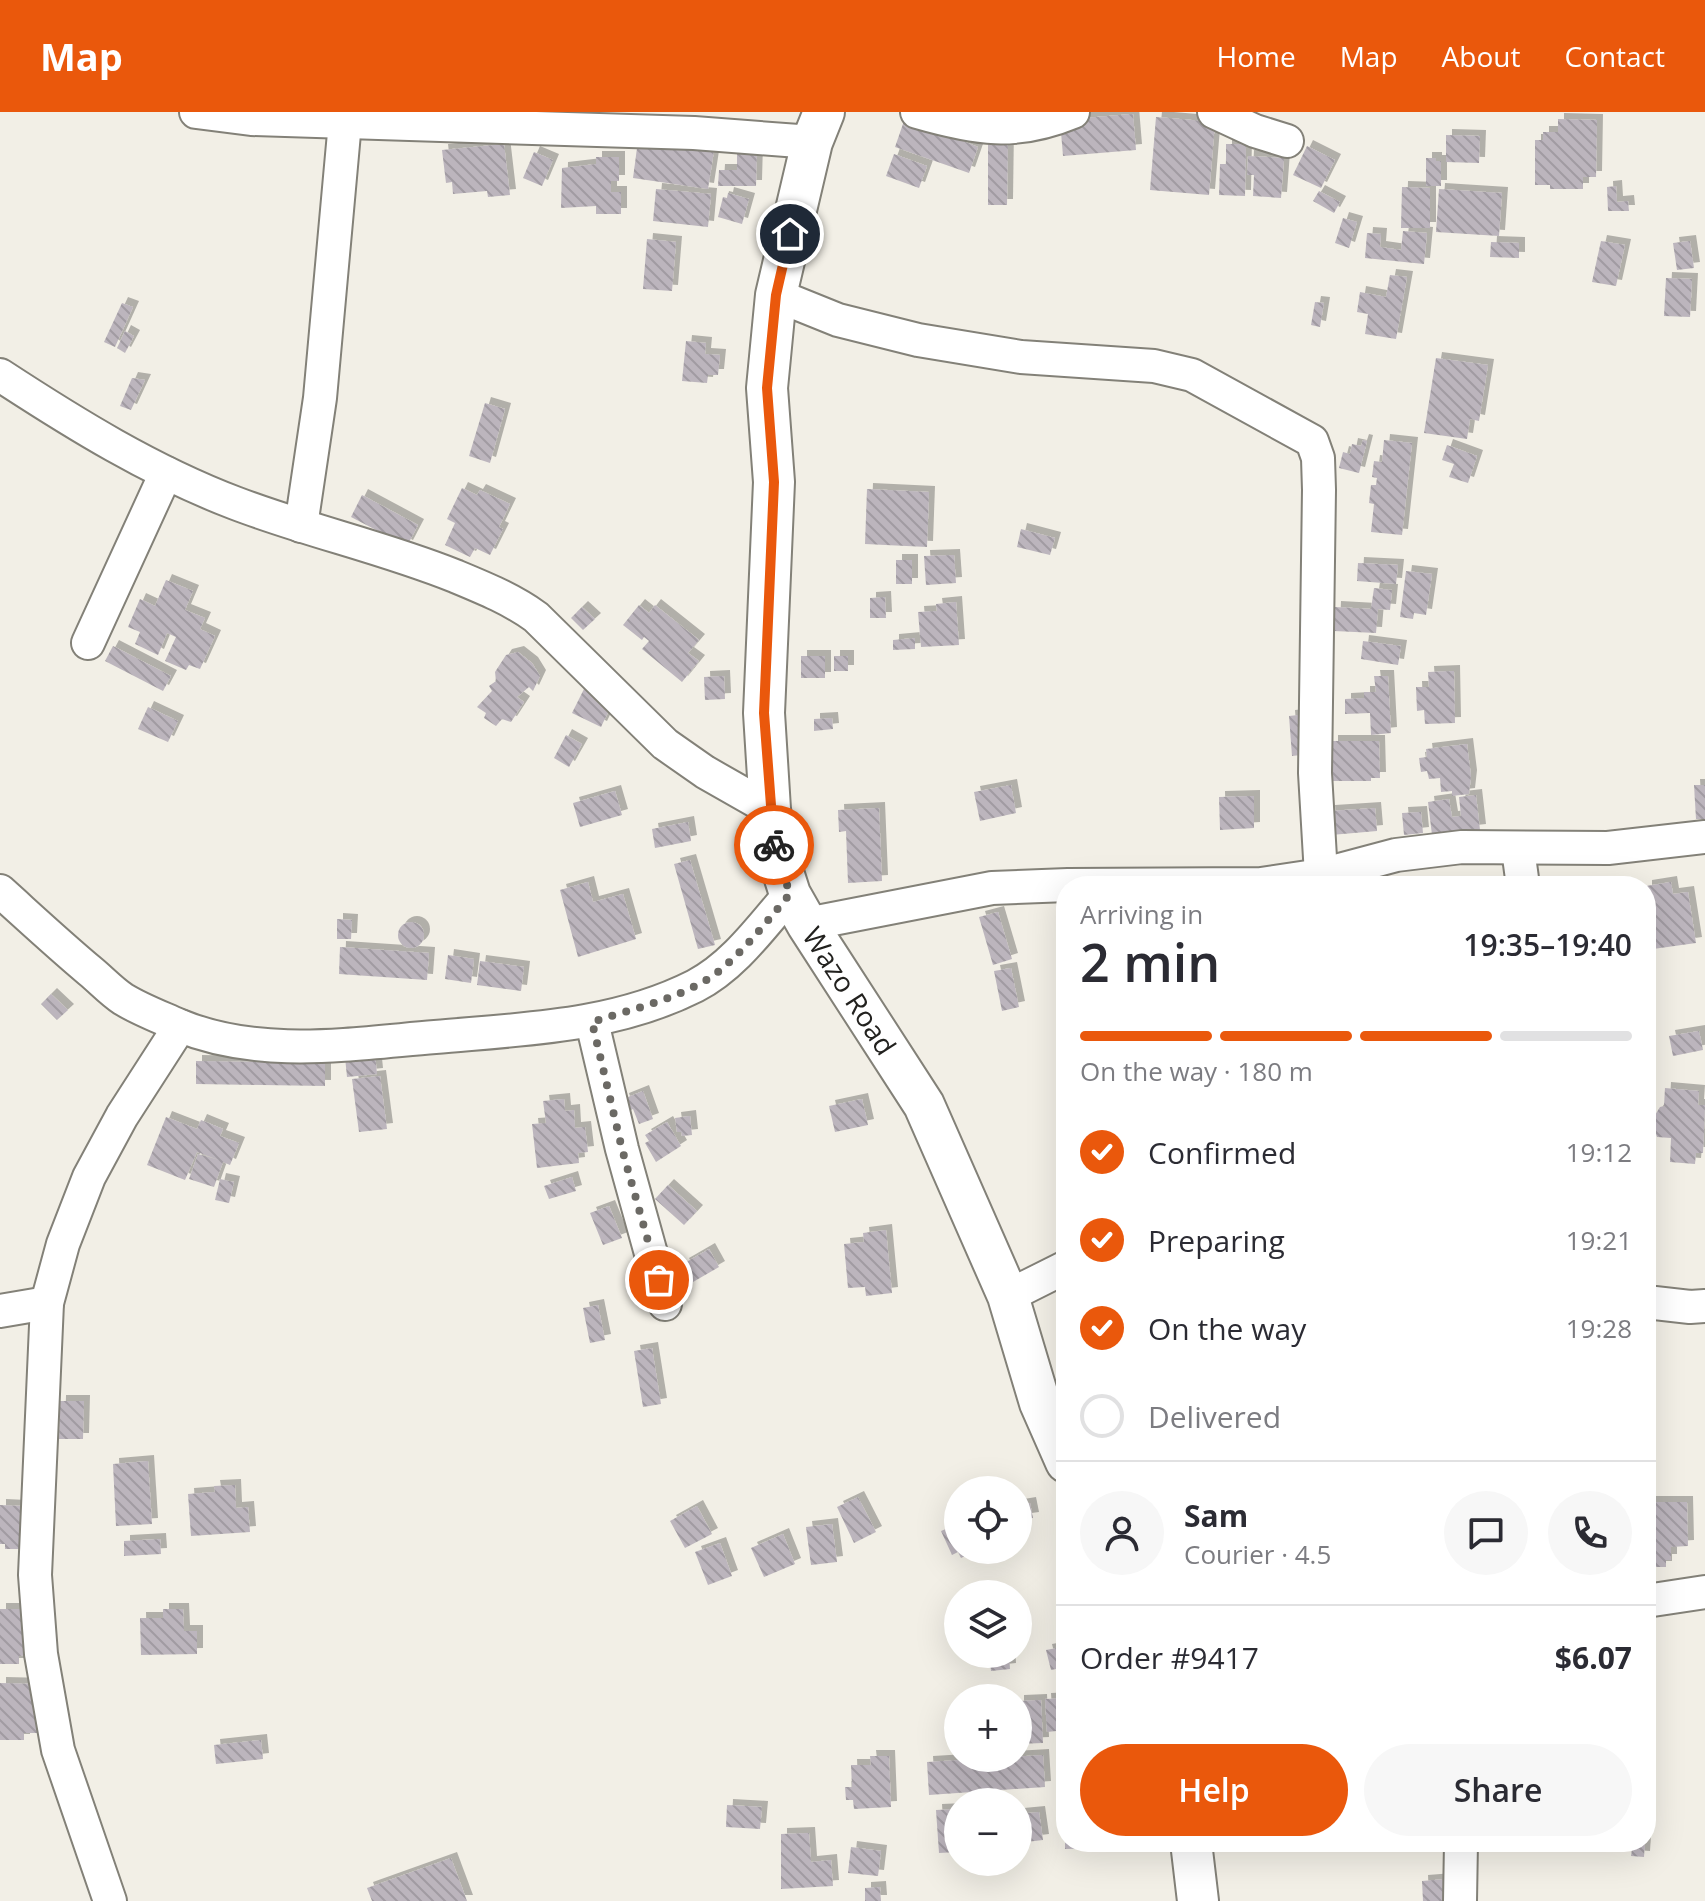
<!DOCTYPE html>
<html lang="en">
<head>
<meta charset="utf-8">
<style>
	body { margin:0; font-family:"Open Sans",sans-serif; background:#f7f7f7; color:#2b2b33; height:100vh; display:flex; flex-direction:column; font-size:30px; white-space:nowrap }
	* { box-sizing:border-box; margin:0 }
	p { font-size:26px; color:#7c7c81 }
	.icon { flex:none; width:44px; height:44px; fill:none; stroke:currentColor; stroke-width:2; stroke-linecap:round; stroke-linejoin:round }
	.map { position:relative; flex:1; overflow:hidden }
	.drawer { position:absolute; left:1056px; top:764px; width:600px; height:976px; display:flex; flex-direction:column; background:#fff; border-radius:32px; box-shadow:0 8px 32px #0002 }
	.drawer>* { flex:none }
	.controls { position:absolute; left:944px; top:1364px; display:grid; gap:16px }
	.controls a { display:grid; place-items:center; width:88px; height:88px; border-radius:50%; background:#fff; box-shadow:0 8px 32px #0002; font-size:40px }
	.pin { position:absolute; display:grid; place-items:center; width:68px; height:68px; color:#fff; margin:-34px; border:4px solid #fff; border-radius:50%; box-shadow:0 2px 8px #0007 }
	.courier { position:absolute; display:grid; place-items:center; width:80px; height:80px; margin:-40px; border:6px solid #ea580c; border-radius:50%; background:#fff; color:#222; box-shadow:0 2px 10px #0007 }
	.summary em { font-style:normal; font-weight:600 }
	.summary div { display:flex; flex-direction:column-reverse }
	.summary { display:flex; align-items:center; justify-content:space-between; height:136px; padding:0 24px }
	h1 { font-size:52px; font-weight:600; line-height:60px }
	.bar { display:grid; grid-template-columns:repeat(4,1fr); gap:12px 8px; align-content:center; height:96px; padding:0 24px }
	.bar i { height:10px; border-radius:6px; background:#e1e1e2 }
	.bar .active { background:#ea580c }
	.bar p { grid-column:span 4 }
	.line { display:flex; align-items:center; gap:20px; padding:0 24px; border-top:2px solid #e1e1e2 }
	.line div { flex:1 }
	.round { display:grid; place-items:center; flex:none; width:84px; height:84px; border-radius:42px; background:#f7f7f7 }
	ol { padding:0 24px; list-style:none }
	li { display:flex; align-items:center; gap:24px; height:88px }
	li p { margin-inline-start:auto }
	li .icon { padding:8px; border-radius:50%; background:#ea580c; color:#fff; stroke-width:4 }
	li:last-child { color:#7c7c81 }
	li i { width:44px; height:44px; border:4px solid #e1e1e2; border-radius:50% }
	.button { display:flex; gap:16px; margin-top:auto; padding:16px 24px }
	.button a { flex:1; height:92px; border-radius:48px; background:#ea580c; color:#fff; font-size:32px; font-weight:600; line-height:92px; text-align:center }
	.button a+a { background:#f7f7f7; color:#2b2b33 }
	header { display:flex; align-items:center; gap:48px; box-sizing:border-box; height:112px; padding:0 40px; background:#ea580c; color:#fff }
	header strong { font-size:38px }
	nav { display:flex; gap:44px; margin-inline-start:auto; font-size:28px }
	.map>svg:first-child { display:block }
	.building { fill:url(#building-back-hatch); filter:url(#shadow) }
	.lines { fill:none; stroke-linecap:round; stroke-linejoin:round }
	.minor-casing { stroke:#838178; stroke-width:36 }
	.major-casing { stroke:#838178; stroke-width:44 }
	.minor { stroke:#fff; stroke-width:32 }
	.major { stroke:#fff; stroke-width:40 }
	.done { stroke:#6b6964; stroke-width:8; stroke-dasharray:0 14.4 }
	.route { stroke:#ea580c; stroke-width:10 }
	.labels { text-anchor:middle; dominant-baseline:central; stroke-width:6; stroke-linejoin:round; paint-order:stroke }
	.street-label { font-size:28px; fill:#22211e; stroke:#f2efe6 }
</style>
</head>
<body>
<header>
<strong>Map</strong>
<nav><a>Home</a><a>Map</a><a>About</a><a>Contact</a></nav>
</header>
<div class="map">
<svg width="1705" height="1789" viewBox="0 0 1705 1789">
	<defs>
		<pattern id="building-back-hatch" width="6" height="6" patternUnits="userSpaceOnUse" patternTransform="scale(2)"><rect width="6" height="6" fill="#bcb5bd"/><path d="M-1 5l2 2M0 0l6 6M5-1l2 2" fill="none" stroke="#a19ba2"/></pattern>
		<filter id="shadow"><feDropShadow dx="6" dy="-6" stdDeviation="0" flood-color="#0004"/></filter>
	</defs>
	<rect width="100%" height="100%" fill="#f2efe6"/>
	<!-- building -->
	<g class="building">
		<polygon points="1133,2 1136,38 1063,44 1060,8"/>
		<polygon points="1156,5 1215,10 1209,83 1150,78"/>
		<polygon points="1558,7 1597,8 1596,65 1583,65 1583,77 1550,77 1550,73 1535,73 1535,28 1543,28 1543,20 1558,20"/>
		<polygon points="904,9 966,20 963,29 978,35 969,61 895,35"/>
		<polygon points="639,21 715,32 708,77 633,66"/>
		<polygon points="988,21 1008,21 1007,93 988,93"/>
		<polygon points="1446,23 1480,24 1479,51 1446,50"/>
		<polygon points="504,32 510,83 488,85 487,79 453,82 452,70 446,71 442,38"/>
		<polygon points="1226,32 1246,32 1245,84 1219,83 1220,52 1226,52"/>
		<polygon points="1307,34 1335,48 1321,76 1293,63"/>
		<polygon points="737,36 757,37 756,74 718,74 719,58 737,58"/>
		<polygon points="534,40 553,48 542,74 523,66"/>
		<polygon points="894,42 927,54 919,76 886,64"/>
		<polygon points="1248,44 1284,46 1281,86 1253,84 1254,63 1247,63"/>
		<polygon points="596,45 619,45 619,69 611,69 611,80 621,80 621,102 596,102 596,94 561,96 562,56 596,52"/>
		<polygon points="1426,46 1436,46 1436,49 1441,49 1441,74 1426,74"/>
		<polygon points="1616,74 1617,90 1628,89 1629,99 1608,99 1607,75"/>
		<polygon points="1402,75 1430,76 1430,116 1401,116"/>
		<polygon points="656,77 711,82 708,115 653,109"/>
		<polygon points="1439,77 1502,81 1499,124 1436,120"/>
		<polygon points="1319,79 1340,90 1334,101 1313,89"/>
		<polygon points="728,81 749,87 742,112 718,105 723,85 727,86"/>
		<polygon points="1343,106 1357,110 1349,136 1335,131"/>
		<polygon points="1403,119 1427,121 1424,152 1365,146 1367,121 1381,122 1380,135 1401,138"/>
		<polygon points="647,127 676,130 672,179 643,177"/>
		<polygon points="1601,129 1625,133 1616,174 1592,170"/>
		<polygon points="1690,129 1694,156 1677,158 1673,131"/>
		<polygon points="1491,130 1519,131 1519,146 1490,145"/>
		<polygon points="1390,163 1407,165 1396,227 1365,222 1368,202 1357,200 1360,180 1386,185"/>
		<polygon points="1666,166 1692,167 1690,205 1664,204"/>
		<polygon points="1315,190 1324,191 1320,215 1311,213"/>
		<polygon points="122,191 133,195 115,235 104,230"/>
		<polygon points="125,219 134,224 125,241 117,236"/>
		<polygon points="686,229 706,231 705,242 720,243 718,263 708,263 707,271 682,269"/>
		<polygon points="1436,246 1488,253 1479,309 1470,307 1467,327 1424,321"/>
		<polygon points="132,266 145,268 131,298 120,294"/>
		<polygon points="485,291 505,297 490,351 469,344"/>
		<polygon points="1363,328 1367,329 1359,361 1339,356 1343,340 1350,342 1352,332 1361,334"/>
		<polygon points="1384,328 1412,331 1402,423 1371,420 1374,392 1369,391 1371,373 1376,373 1377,366 1372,365 1374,349 1382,350"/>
		<polygon points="1447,333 1477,344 1468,371 1449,365 1454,352 1442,348"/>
		<polygon points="462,376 477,383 480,378 510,392 499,415 503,417 490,443 475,436 470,445 445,433 455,411 447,407"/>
		<polygon points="867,377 929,380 927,435 865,432"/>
		<polygon points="362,383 418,413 407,434 351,405"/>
		<polygon points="1021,417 1055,426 1050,443 1017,435"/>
		<polygon points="954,443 956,471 926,473 924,444"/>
		<rect x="896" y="448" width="16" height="24"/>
		<polygon points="1358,451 1398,453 1396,472 1357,469"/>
		<polygon points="1406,459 1432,462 1426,503 1414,501 1413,507 1400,505"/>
		<polygon points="166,468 193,479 185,498 205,506 200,517 215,524 200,557 189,553 186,558 165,549 176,525 167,521 158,543 135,532 140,520 128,515 140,487 155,494"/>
		<polygon points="1374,476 1392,478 1390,498 1378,497 1376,521 1334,519 1335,495 1371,497"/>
		<polygon points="885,485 886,506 870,506 870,486"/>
		<polygon points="956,490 959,533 921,535 918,500 937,499 936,492"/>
		<polygon points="639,493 649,501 655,493 699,528 688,541 699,549 682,570 642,537 649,529 644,525 642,528 623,513"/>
		<polygon points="582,495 595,507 583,518 571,506"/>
		<polygon points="915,526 915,537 893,538 893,528"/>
		<polygon points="1363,529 1401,534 1398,553 1361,547"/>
		<polygon points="113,534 171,564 163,579 105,549"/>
		<polygon points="518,540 532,551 540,564 533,579 529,575 517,585 524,590 511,610 502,607 496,614 484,606 486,601 477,595 492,579 489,574 496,569 495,560 506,543"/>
		<rect x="801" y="544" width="24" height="22"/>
		<rect x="834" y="544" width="14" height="15"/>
		<polygon points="1454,559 1455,611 1425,612 1424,598 1417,599 1416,575 1429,575 1428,560"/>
		<polygon points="724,564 725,587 705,588 704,565"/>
		<polygon points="1374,564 1388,564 1391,621 1371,623 1370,601 1345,602 1345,587 1364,586 1364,580 1376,580"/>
		<polygon points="584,577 613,590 601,615 572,601"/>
		<polygon points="148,595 178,609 168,630 138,617"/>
		<polygon points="1307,602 1310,642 1292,644 1289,604"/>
		<polygon points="832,606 833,617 814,619 814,607"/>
		<polygon points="566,623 582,632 569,655 554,646"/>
		<polygon points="1332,629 1379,629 1380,666 1371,666 1371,669 1332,669"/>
		<polygon points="1467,632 1471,664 1469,682 1452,684 1452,679 1441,680 1440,666 1429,667 1427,659 1421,660 1419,646 1427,645 1426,637"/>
		<polygon points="1011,673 1016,701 980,709 974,680"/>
		<polygon points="1694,673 1705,673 1705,707 1696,707"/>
		<polygon points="615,679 622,703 580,715 573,691"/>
		<polygon points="1476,683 1480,718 1432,723 1428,690 1449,687 1452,705 1461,704 1459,685"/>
		<polygon points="1254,684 1254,716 1220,718 1219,685"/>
		<polygon points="879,696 882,769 848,771 846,719 839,720 838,698"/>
		<polygon points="1375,696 1377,719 1331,723 1329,699"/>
		<polygon points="1421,700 1423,721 1404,723 1402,701"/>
		<polygon points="688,710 691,729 655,736 652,717"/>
		<polygon points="690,748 715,833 698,837 674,752"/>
		<polygon points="588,770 593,790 623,782 636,827 578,845 560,778"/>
		<polygon points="1671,770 1673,782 1688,780 1696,831 1646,838 1646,774"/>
		<polygon points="998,800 1012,847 993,853 979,805"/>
		<polygon points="337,807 352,808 351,827 337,827"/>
		<circle cx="411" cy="823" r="13"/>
		<polygon points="340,835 429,841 427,868 339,862"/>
		<polygon points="448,843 474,847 471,871 445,867"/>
		<polygon points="480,849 524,855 521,879 477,873"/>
		<polygon points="1011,856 1019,895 1002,899 994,859"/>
		<polygon points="51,882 68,898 57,908 41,892"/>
		<polygon points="1699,919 1703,938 1673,944 1669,924"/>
		<polygon points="375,942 377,962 347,965 345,945"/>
		<polygon points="196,949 325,951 325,974 196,972"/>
		<polygon points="380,964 387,1017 359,1020 352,967"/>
		<polygon points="1665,976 1699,979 1698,993 1705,993 1703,1041 1696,1041 1695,1052 1670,1050 1671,1026 1657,1025 1655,1019 1652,1019 1652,1008 1660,995 1664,994"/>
		<polygon points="643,979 653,1007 639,1012 633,997 627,1000 623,987"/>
		<polygon points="564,987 565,999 574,998 575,1016 585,1015 588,1040 578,1041 579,1051 537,1056 532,1012 546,1011 543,989"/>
		<polygon points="862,987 868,1013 835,1020 829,994"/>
		<polygon points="690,1004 692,1023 682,1024 681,1020 677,1020 675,1006"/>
		<polygon points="166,1005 197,1017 201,1008 223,1017 220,1024 239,1031 230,1053 223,1050 214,1075 189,1067 198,1042 219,1048 197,1040 185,1068 147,1053"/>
		<polygon points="667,1010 681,1034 656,1050 645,1031 649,1029 645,1023"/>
		<polygon points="572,1065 576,1079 549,1087 544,1074"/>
		<polygon points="220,1067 234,1070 229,1091 215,1088"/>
		<polygon points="668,1073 697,1099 684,1113 655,1087"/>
		<polygon points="609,1094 622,1126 603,1133 590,1101"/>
		<polygon points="886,1118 892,1181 866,1184 865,1175 848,1176 844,1132 864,1130 863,1121"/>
		<polygon points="709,1137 719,1155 693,1170 683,1152"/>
		<polygon points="598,1193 605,1228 590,1231 583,1196"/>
		<polygon points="652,1236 661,1292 643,1295 634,1239"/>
		<polygon points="60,1289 84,1289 83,1327 59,1327"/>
		<polygon points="148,1349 152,1412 116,1414 113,1352"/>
		<polygon points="235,1373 236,1396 248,1395 250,1420 191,1424 188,1382 215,1380 214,1374"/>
		<polygon points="858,1385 876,1420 854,1431 837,1395"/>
		<polygon points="1646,1390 1687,1390 1688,1434 1671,1435 1671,1448 1666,1448 1666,1455 1646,1455"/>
		<polygon points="1030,1391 1033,1406 1018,1408 1018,1393"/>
		<polygon points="0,1393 21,1394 19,1437 5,1437 5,1432 0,1432"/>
		<polygon points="697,1394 712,1422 685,1436 670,1409"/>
		<polygon points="832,1412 837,1450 811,1453 806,1415"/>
		<polygon points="958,1412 958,1438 978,1438 961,1446 958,1440 952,1443 941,1419"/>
		<polygon points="783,1422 795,1452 764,1465 751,1436"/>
		<polygon points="160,1427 161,1442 124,1444 124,1429"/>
		<polygon points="720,1431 732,1464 708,1473 695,1440"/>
		<polygon points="0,1497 21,1497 21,1517 30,1517 31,1543 19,1544 19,1552 0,1552"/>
		<polygon points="163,1497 183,1497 184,1519 197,1519 197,1542 141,1543 140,1506 163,1506"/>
		<polygon points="1062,1535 1066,1555 1051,1558 1046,1538"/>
		<polygon points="989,1542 1009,1542 1010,1557 991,1559"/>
		<polygon points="0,1571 40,1572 37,1621 24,1621 24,1628 0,1628"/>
		<polygon points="1066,1586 1066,1618 1047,1620 1045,1587"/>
		<polygon points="1041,1588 1043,1631 1018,1632 1018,1589"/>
		<polygon points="261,1628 263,1647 216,1652 214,1633"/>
		<polygon points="1043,1643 1045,1675 929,1683 927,1650"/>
		<polygon points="870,1644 889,1644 891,1695 854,1697 853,1688 846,1688 845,1675 852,1675 851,1653 871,1653"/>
		<polygon points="727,1693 762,1695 760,1717 726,1715"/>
		<polygon points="958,1697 958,1740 939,1741 936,1698"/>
		<polygon points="1039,1700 1043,1728 1018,1731 1018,1702"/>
		<polygon points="809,1721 811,1750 831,1748 833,1774 781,1777 781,1722"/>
		<polygon points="1065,1730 1105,1730 1105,1736 1065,1737"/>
		<polygon points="1633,1730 1645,1730 1644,1745 1631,1744"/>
		<polygon points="851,1735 881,1739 878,1764 848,1761"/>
		<polygon points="451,1746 467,1789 372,1789 367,1776"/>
		<polygon points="1447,1767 1448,1789 1423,1789 1422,1769"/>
		<polygon points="880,1775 881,1789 865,1789 865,1776"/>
	</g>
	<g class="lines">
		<defs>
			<g id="minor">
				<polyline points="196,0 251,7 694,21 812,30"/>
				<path d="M917,0C976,17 1015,24 1073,0"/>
				<polyline points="1214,0 1255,19 1287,29"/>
				<polyline points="776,183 838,208 918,228 1021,245 1154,254 1192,263 1312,329 1318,346 1319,378 1315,661 1321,763"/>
				<path d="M0,263C75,312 151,359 235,391C308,419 383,435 455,464C484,476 511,487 536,505L665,632L705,660L770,697"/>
				<polyline points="301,414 320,286 345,10"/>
				<polyline points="88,531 166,361"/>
				<polyline points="1518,737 1523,774"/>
				<path d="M0,779C30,806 59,833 90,859C101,868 111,879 123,887C139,897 160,905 178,913C259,947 350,932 435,925C524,917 614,915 695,874C734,854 762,814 790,782"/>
				<polyline points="807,812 992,776 1068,773 1261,772 1321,763 1396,743 1462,735 1608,736 1705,725"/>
				<polyline points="592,910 622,1037 665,1192"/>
				<polyline points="1008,1184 1066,1155"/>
				<polyline points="1646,1190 1690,1195 1705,1194"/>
				<polyline points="0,1199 47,1191"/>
				<polyline points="1646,1489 1705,1480"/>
				<polyline points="110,1789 58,1638 41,1542 35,1463 47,1191 63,1132 89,1065 122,1004 180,914"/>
				<polyline points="1460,1789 1461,1730"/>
			</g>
			<g id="major">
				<path id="s1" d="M824,0L812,30L776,183L767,276L774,370L764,601L770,697L775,735L790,782L807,812L924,993L1008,1184L1040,1291L1066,1350"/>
				<polyline points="1191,1730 1198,1789"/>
			</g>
		</defs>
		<!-- minor casing -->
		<use href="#minor" class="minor-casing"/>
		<!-- major casing -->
		<use href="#major" class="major-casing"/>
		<!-- minor -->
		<use href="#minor" class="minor"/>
		<!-- major -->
		<use href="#major" class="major"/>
	</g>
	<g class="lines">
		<!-- done -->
		<path class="done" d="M659,1168L622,1037L592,910C632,897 679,887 714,863C743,841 767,809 790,782L774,733"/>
		<!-- route -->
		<polyline class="route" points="774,733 764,601 774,370 767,276 776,183 790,122"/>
	</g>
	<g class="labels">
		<!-- street labels -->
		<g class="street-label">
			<text stroke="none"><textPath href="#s1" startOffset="906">Wazo Road</textPath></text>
		</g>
	</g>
</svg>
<div class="controls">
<a><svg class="icon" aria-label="locate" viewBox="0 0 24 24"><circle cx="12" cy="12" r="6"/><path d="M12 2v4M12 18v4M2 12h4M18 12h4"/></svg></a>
<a><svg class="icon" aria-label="layers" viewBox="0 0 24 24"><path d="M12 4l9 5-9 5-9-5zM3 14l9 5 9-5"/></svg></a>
<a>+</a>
<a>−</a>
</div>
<div class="pin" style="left:659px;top:1168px;background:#ea580c"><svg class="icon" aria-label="bag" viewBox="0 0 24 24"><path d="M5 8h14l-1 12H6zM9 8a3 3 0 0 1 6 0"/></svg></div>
<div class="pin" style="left:790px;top:122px;background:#1f2937"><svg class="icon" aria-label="home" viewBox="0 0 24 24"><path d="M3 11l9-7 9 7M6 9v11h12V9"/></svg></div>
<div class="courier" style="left:774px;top:733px"><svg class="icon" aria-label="bike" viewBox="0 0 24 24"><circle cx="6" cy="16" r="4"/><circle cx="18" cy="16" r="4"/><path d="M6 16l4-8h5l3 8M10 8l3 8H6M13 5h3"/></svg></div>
<section class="drawer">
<div class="summary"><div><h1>2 min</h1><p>Arriving in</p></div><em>19:35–19:40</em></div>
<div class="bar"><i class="active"></i><i class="active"></i><i class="active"></i><i></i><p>On the way · 180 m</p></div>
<ol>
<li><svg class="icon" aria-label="check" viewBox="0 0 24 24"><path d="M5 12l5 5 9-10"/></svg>Confirmed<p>19:12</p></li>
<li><svg class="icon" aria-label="check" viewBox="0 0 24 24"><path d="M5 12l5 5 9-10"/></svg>Preparing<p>19:21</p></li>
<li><svg class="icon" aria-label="check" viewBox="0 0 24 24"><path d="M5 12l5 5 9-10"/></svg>On the way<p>19:28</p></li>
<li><i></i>Delivered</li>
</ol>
<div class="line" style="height:144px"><a class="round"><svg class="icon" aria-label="person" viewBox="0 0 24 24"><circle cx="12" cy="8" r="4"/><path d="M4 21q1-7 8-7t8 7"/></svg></a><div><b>Sam</b><p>Courier · 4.5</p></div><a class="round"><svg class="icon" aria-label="chat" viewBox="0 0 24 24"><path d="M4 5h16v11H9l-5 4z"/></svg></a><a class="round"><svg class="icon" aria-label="phone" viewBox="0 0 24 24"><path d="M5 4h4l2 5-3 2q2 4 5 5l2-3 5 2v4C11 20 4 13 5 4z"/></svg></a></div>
<div class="line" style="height:104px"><div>Order #9417</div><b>$6.07</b></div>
<div class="button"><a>Help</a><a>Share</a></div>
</section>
</div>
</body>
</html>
